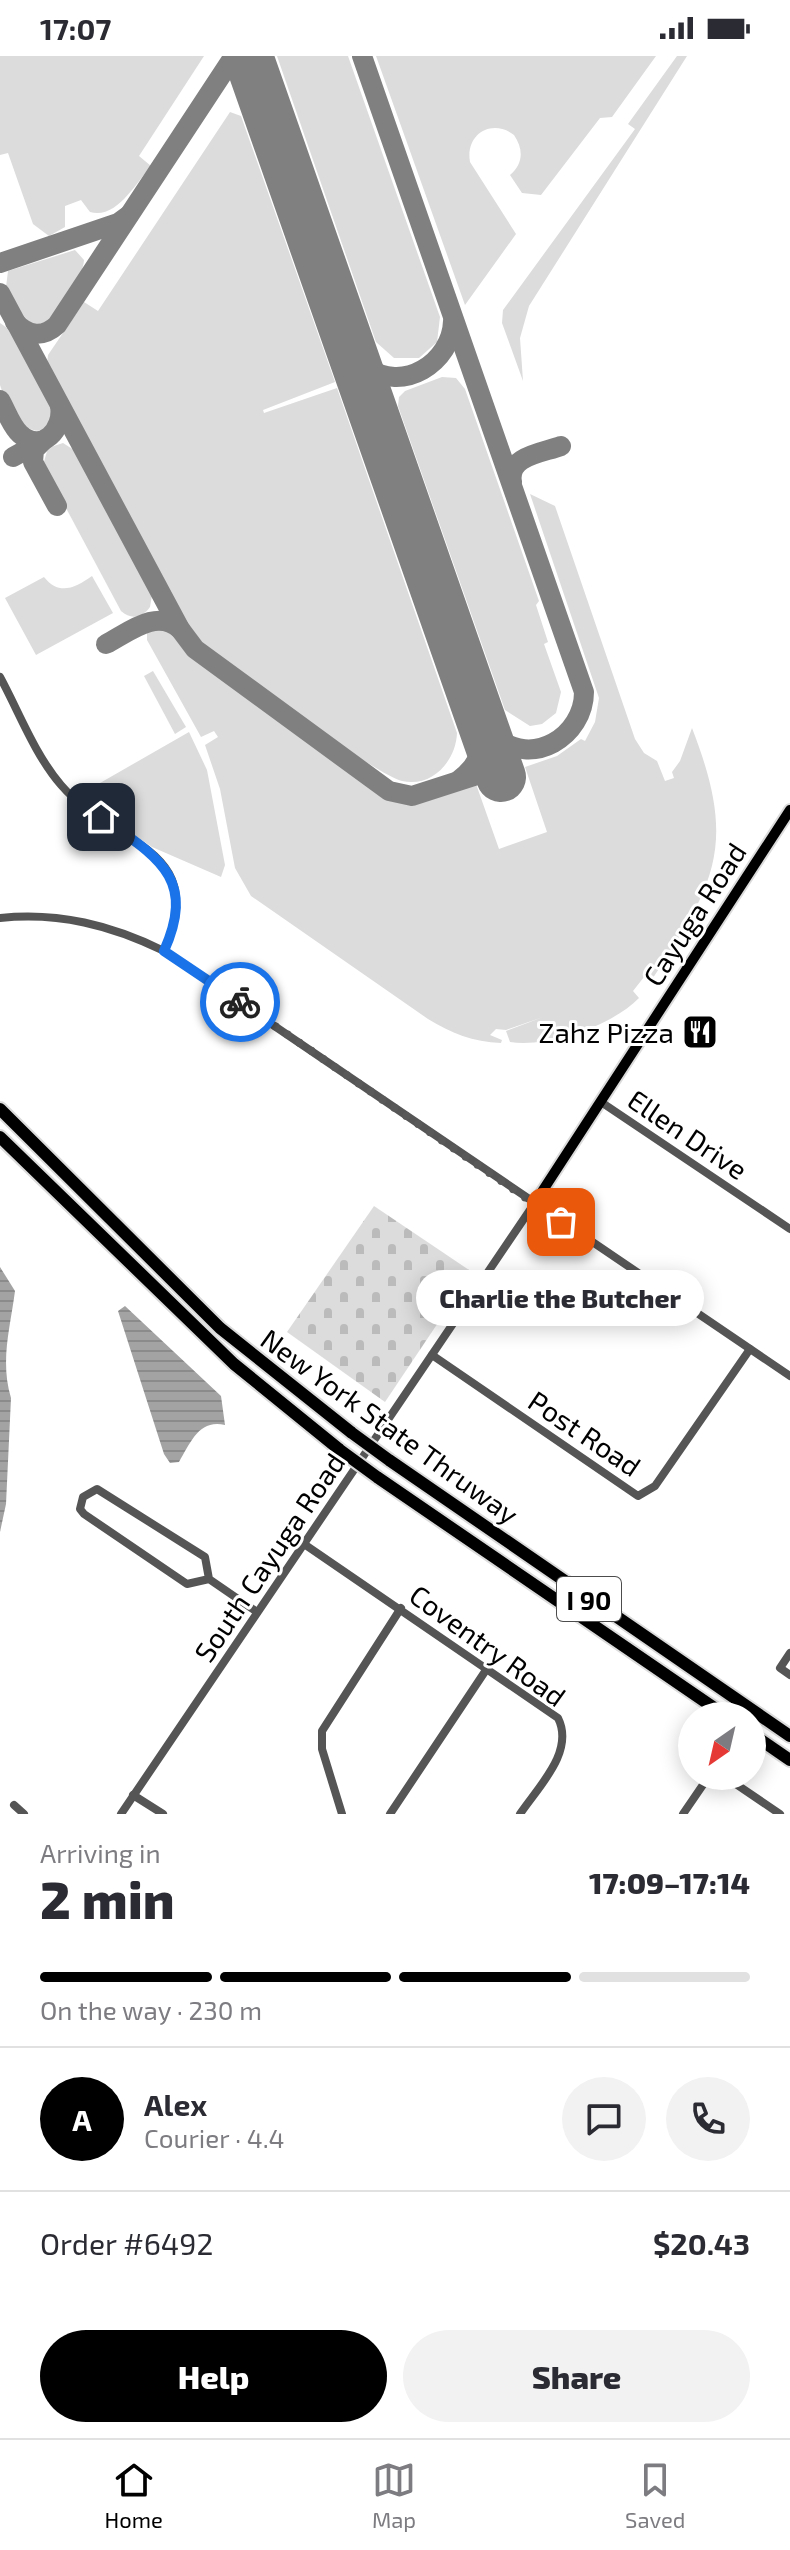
<!DOCTYPE html>
<html lang="en">
<head>
<meta charset="utf-8">
<style>
	body { margin:0; font-family:"Exo 2",sans-serif; background:#f2f2f3; color:#2b2b33; height:100vh; display:flex; flex-direction:column; font-size:30px; white-space:nowrap }
	* { box-sizing:border-box; margin:0 }
	p { font-size:26px; color:#7c7c81 }
	.icon { flex:none; width:44px; height:44px; fill:none; stroke:currentColor; stroke-width:2; stroke-linecap:round; stroke-linejoin:round }
	.map { position:relative; height:1758px; overflow:hidden }
	.panel { display:flex; flex-direction:column; background:#fff; flex:1 }
	.panel>* { flex:none }
	.needle { width:52px; rotate:214deg }
	.controls { position:absolute; left:678px; top:1646px; display:grid; gap:16px }
	.controls a { display:grid; place-items:center; width:88px; height:88px; border-radius:50%; background:#fff; box-shadow:0 4px 20px #0003; font-size:40px }
	.pin { position:absolute; display:grid; place-items:center; width:68px; height:68px; color:#fff; margin:-34px; border-radius:16px; box-shadow:0 4px 12px #0006 }
	.courier { position:absolute; display:grid; place-items:center; width:80px; height:80px; margin:-40px; border:6px solid #1a73e8; border-radius:50%; background:#fff; color:#222; box-shadow:0 2px 10px #0007 }
	.bubble { position:absolute; height:56px; border-radius:28px; background:#fff; box-shadow:0 4px 20px #0003; font-size:26px; font-weight:800; line-height:56px; text-align:center }
	.headline em { font-style:normal; font-weight:800 }
	.headline div { display:flex; flex-direction:column-reverse }
	.headline { display:flex; align-items:center; justify-content:space-between; height:136px; padding:0 40px }
	h1 { font-size:52px; font-weight:800; line-height:60px }
	.bar { display:grid; grid-template-columns:repeat(4,1fr); gap:12px 8px; align-content:center; height:96px; padding:0 40px }
	.bar i { height:10px; border-radius:6px; background:#e1e1e2 }
	.bar .on { background:#000 }
	.bar p { grid-column:span 4 }
	.line { display:flex; align-items:center; gap:20px; padding:0 40px; border-top:2px solid #e1e1e2 }
	.line div { flex:1 }
	.round { display:grid; place-items:center; flex:none; width:84px; height:84px; border-radius:42px; background:#f2f2f3 }
	.action { display:flex; gap:16px; margin-top:auto; padding:16px 40px }
	.action a { flex:1; height:92px; border-radius:48px; background:#000; color:#fff; font-size:32px; font-weight:800; line-height:92px; text-align:center }
	.action a+a { background:#f2f2f3; color:#2b2b33 }
	.status { display:flex; justify-content:space-between; align-items:center; height:56px; padding:0 40px; background:#fff; direction:ltr }
	.status svg { height:22px; fill:currentColor }
	.menu { display:flex; justify-content:space-around; align-items:center; height:112px; border-top:2px solid #e1e1e2; background:#fff; font-size:22px; color:#7c7c81 }
	.menu a { display:grid; justify-items:center; gap:4px }
	.menu .on { color:#000 }
	.map>svg:first-child { display:block }
	.grass { fill:#dcdcdc }
	.cemetery { fill:url(#cemetery-stones) }
	.water { fill:url(#water-rules) }
	.lines { fill:none; stroke-linecap:round; stroke-linejoin:round }
	.taxiway { stroke:#808080; stroke-width:20 }
	.runway { stroke:#808080; stroke-width:50 }
	.major-casing { stroke:#dbdbdb; stroke-width:14 }
	.highway-casing { stroke:#dbdbdb; stroke-width:16 }
	.minor { stroke:#555; stroke-width:8 }
	.major { stroke:#000; stroke-width:10 }
	.highway { stroke:#000; stroke-width:12 }
	.highway-bridge-casing { stroke:#dbdbdb; stroke-width:16; stroke-linecap:butt }
	.highway-bridge { stroke:#000; stroke-width:12 }
	.done { stroke:#595959; stroke-width:8; stroke-dasharray:0 14.4 }
	.route { stroke:#1a73e8; stroke-width:10 }
	.labels { text-anchor:middle; dominant-baseline:central; stroke-width:6; stroke-linejoin:round; paint-order:stroke }
	.shield { fill:#fff; stroke:#4c4c4c; stroke-width:2 }
	.shield-label { font-size:26px; font-weight:bold; fill:#000 }
	.street-label { font-size:28px; fill:#000; stroke:#fff }
	.poi-label { font-size:28px; fill:#000; stroke:#fff; text-anchor:end }
</style>
</head>
<body>
<div class="status"><b>17:07</b><svg viewBox="0 0 49 12"><path d="M0 12V9h3v3zM5 12V6h3v6zM10 12V3h3v9zM15 12V0h3v12zM26 1h20v11H26zM47 4h2v5h-2z"/></svg></div>
<div class="map">
<svg width="790" height="1758" viewBox="0 0 790 1758">
	<defs>
		<pattern id="cemetery-stones" width="16" height="16" patternUnits="userSpaceOnUse" patternTransform="scale(2)"><rect width="16" height="16" fill="#dcdcdc"/><path d="M2 7V4a2 2 0 0 1 4 0v3zM10 15v-3a2 2 0 0 1 4 0v3z" fill="#bbb"/></pattern>
		<pattern id="water-rules" width="6" height="5" patternUnits="userSpaceOnUse" patternTransform="scale(2)"><rect width="6" height="5" fill="#a3a3a3"/><path d="M0 2.5h6" fill="none" stroke="#8b8b8b"/></pattern>
	</defs>
	<rect width="100%" height="100%" fill="#fff"/>
	<!-- grass -->
	<g class="grass">
		<path d="M0,0H204L139,100L151,110C136,127 116,164 90,156L81,144L65,150V171L49,180L33,168L8,97L0,99Z"/>
		<polygon points="277,0 348,0 440,261 437,286 419,302 394,302 376,286"/>
		<path d="M376,0H656L612,61L600,62L541,139L522,137L510,119C523,108 524,94 514,79C492,62 465,78 470,106L516,178L465,249Z"/>
		<polygon points="677,0 687,0 529,250 520,282 523,325 502,267 503,254 635,73 628,68"/>
		<path d="M230,56L241,60L335,326L263,354L264,357L337,332L457,677C456,705 432,732 402,725C377,720 205,596 190,575C173,548 160,517 145,489C112,429 80,368 47,308L48,299L84,246L98,255Z"/>
		<path d="M75,194L84,204C83,222 57,266 38,270L27,267L6,231L8,215Z"/>
		<path d="M0,267L10,274L52,353V365L44,374C22,380 6,348 0,329C0,312 0,285 0,267Z"/>
		<polygon points="442,321 456,322 465,333 539,545 536,549 548,586 544,588 561,636 556,657 542,668 530,670 505,654 398,350 399,341 405,335"/>
		<path d="M63,387L74,394L152,539L150,551C142,562 131,564 121,555L43,409L48,392Z"/>
		<path d="M530,438L555,450L635,683L644,697L657,705L665,725L674,722L672,716L680,705L692,672C737,788 717,826 651,925L644,921L633,935L639,942C612,970 547,992 510,986L506,975L543,961L506,974L496,973L490,979L502,984L501,987C473,986 451,977 428,963L251,840L235,812L220,733L205,689L218,681L214,675L201,681L147,584V577L159,571L172,577L197,606L387,744C418,753 447,738 476,728L499,793L547,776L525,711L557,700L581,683L585,685L595,666L599,642Z"/>
		<path d="M92,520L113,557L36,599L5,542L44,521C59,540 75,532 92,520Z"/>
		<polygon points="153,615 186,671 175,678 144,620"/>
		<polygon points="189,676 207,714 225,809 221,821 152,791 83,744 103,733 100,727"/>
	</g>
	<!-- cemetery -->
	<polygon class="cemetery" points="374,1150 472,1216 385,1346 287,1276"/>
	<!-- water -->
	<g class="water">
		<path d="M0,1211L15,1235C10,1273 0,1305 11,1342L6,1448L0,1476Z"/>
		<path d="M125,1250L221,1340L225,1369C199,1363 191,1386 179,1406L170,1407L164,1398L118,1255Z"/>
	</g>
	<g class="lines">
		<!-- taxiway -->
		<g class="taxiway">
			<path d="M362,0L584,636C584,680 532,713 495,680C484,670 479,655 474,642"/>
			<polyline points="0,207 118,167 129,159"/>
			<polyline points="0,237 180,573 195,593 389,735 412,740 474,720"/>
			<path d="M15,266C28,280 43,282 57,269L234,0"/>
			<path d="M346,278C351,290 356,302 366,310C402,339 452,306 453,265"/>
			<path d="M0,344C6,354 11,370 20,378C42,398 64,373 60,350"/>
			<polyline points="44,384 34,394 33,406 57,450"/>
			<polyline points="13,401 42,385"/>
			<path d="M512,426C507,400 542,397 561,390"/>
			<path d="M106,588C129,576 157,552 180,573"/>
			<path d="M459,724C481,708 486,687 479,661"/>
		</g>
		<!-- runway -->
		<polyline class="runway" points="248,0 501,721"/>
		<defs>
			<polyline id="major" points="534,1148 790,754"/>
			<g id="highway">
				<polyline points="0,1053 220,1272 352,1377"/>
				<polyline points="0,1081 234,1308 340,1394"/>
				<polyline points="389,1404 790,1680"/>
				<polyline points="377,1421 726,1660"/>
				<polyline points="752,1678 790,1704"/>
			</g>
		</defs>
		<!-- major casing -->
		<use href="#major" class="major-casing"/>
		<!-- highway casing -->
		<use href="#highway" class="highway-casing"/>
		<!-- minor -->
		<g class="minor">
			<path d="M0,621C19,656 35,699 61,729C113,790 211,790 164,895"/>
			<path d="M0,862C59,856 111,869 164,895L790,1320"/>
			<polyline points="601,1046 790,1173"/>
			<polyline points="432,1299 638,1440 655,1430 750,1293"/>
			<path d="M304,1488L558,1662C575,1696 538,1731 520,1758"/>
			<polyline points="209,1523 187,1528 84,1458 80,1453 83,1441 97,1433 205,1501 209,1523 257,1556"/>
			<polyline points="790,1597 780,1612 790,1619"/>
			<polyline points="724,1720 780,1758"/>
			<polyline points="133,1739 163,1758"/>
			<polyline points="14,1749 24,1758"/>
			<polyline points="121,1758 534,1148"/>
			<polyline points="342,1758 322,1693 322,1675 401,1552"/>
			<polyline points="390,1758 488,1611"/>
			<polyline points="683,1758 709,1720"/>
		</g>
		<!-- major -->
		<use href="#major" class="major"/>
		<!-- highway -->
		<use href="#highway" class="highway"/>
		<defs>
			<g id="highway-bridge">
				<polyline points="352,1377 389,1404"/>
				<polyline points="340,1394 377,1421"/>
			</g>
		</defs>
		<!-- highway-bridge casing -->
		<use href="#highway-bridge" class="highway-bridge-casing"/>
		<!-- highway-bridge -->
		<use href="#highway-bridge" class="highway-bridge"/>
	</g>
	<g class="lines">
		<!-- done -->
		<polyline class="done" points="240,946 561,1166"/>
		<!-- route -->
		<path class="route" d="M101,761C157,801 197,821 164,895L240,946"/>
	</g>
	<!-- icons -->
	<defs>
		<symbol id="restaurant-square" viewBox="-11 -11 22 22"><rect x="-9" y="-9" width="18" height="18" rx="4" fill="#000" stroke="#fff"/><path d="M-5-6h1v4h1v-4h1v4h1v-4h1v5L-1.5 .5V6h-2V.5L-5-1ZM5-6V6H3V1.5H1.5Q1.5-4 5-6Z" fill="#fff"/></symbol>
	</defs>
	<g fill-rule="evenodd">
		<use href="#restaurant-square" x="680" y="956" width="40" height="40"/>
	</g>
	<g class="labels">
		<!-- shield labels -->
		<rect class="shield" x="557" y="1521" width="64" height="44" rx="6"/>
		<g class="shield-label">
			<text x="589" y="1543">I 90</text>
		</g>
		<!-- street labels -->
		<g class="street-label">
			<text transform="translate(694 858) rotate(-57)">Cayuga Road</text>
			<text transform="translate(688 1078) rotate(34)">Ellen Drive</text>
			<text transform="translate(390 1370) rotate(36)">New York State Thruway</text>
			<text transform="translate(585 1377) rotate(34)">Post Road</text>
			<text transform="translate(269 1501) rotate(-56)">South Cayuga Road</text>
			<text transform="translate(488 1589) rotate(36)">Coventry Road</text>
		</g>
		<!-- poi labels -->
		<g class="poi-label">
			<text x="674" y="976">Zahz Pizza</text>
		</g>
	</g>
</svg>
<div class="controls">
<a><svg class="needle" viewBox="-14 -14 28 28"><path d="M0-13l5 13h-10z" fill="#e53935"/><path d="M0 13l5-13h-10z" fill="#7c7c81"/></svg></a>
</div>
<div class="pin" style="left:561px;top:1166px;background:#ea580c"><svg class="icon" aria-label="bag" viewBox="0 0 24 24"><path d="M5 8h14l-1 12H6zM9 8a3 3 0 0 1 6 0"/></svg></div>
<div class="pin" style="left:101px;top:761px;background:#1f2937"><svg class="icon" aria-label="home" viewBox="0 0 24 24"><path d="M3 11l9-7 9 7M6 9v11h12V9"/></svg></div>
<div class="courier" style="left:240px;top:946px"><svg class="icon" aria-label="bike" viewBox="0 0 24 24"><circle cx="6" cy="16" r="4"/><circle cx="18" cy="16" r="4"/><path d="M6 16l4-8h5l3 8M10 8l3 8H6M13 5h3"/></svg></div>
<div class="bubble" style="left:416px;top:1214px;width:288px">Charlie the Butcher</div>
</div>
<section class="panel">
<div class="headline"><div><h1>2 min</h1><p>Arriving in</p></div><em>17:09–17:14</em></div>
<div class="bar"><i class="on"></i><i class="on"></i><i class="on"></i><i></i><p>On the way · 230 m</p></div>
<div class="line" style="height:144px"><b class="round" style="background:#000;color:#fff">A</b><div><b>Alex</b><p>Courier · 4.4</p></div><a class="round"><svg class="icon" aria-label="chat" viewBox="0 0 24 24"><path d="M4 5h16v11H9l-5 4z"/></svg></a><a class="round"><svg class="icon" aria-label="phone" viewBox="0 0 24 24"><path d="M5 4h4l2 5-3 2q2 4 5 5l2-3 5 2v4C11 20 4 13 5 4z"/></svg></a></div>
<div class="line" style="height:104px"><div>Order #6492</div><b>$20.43</b></div>
<div class="action"><a>Help</a><a>Share</a></div>
</section>
<nav class="menu">
<a class="on"><svg class="icon" aria-label="home" viewBox="0 0 24 24"><path d="M3 11l9-7 9 7M6 9v11h12V9"/></svg>Home</a>
<a><svg class="icon" aria-label="map" viewBox="0 0 24 24"><path d="M3 6l6-2 6 2 6-2v14l-6 2-6-2-6 2zM9 4v14M15 6v14"/></svg>Map</a>
<a><svg class="icon" aria-label="saved" viewBox="0 0 24 24"><path d="M7 4h10v16l-5-4-5 4z"/></svg>Saved</a>
</nav>
</body>
</html>
